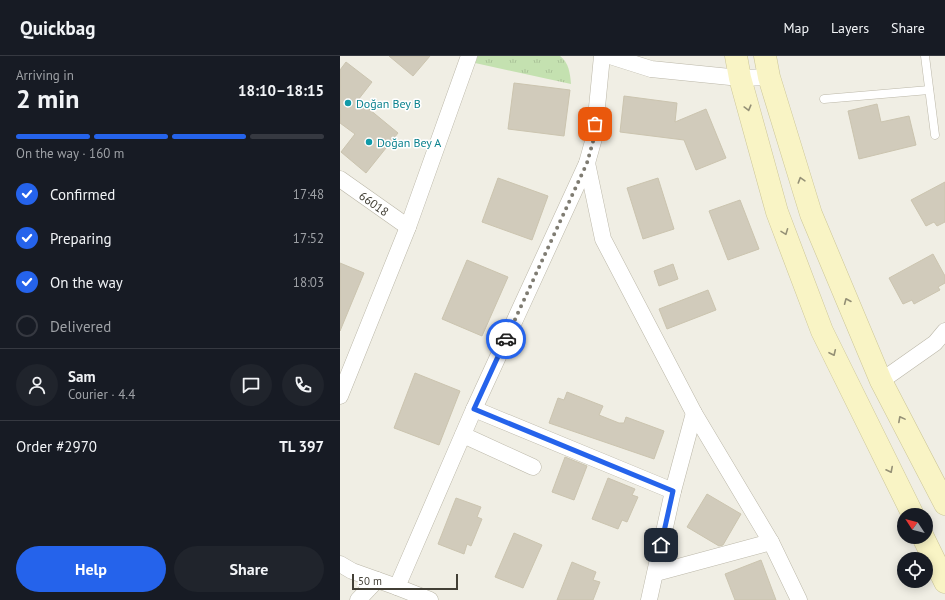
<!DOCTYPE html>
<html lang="en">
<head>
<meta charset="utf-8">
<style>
	body { margin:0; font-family:"PT Sans",sans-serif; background:#20242c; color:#f1f3f6; height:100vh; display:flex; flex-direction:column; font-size:15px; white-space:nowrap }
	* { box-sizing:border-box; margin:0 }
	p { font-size:13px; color:#9ea1a6 }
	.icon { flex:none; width:22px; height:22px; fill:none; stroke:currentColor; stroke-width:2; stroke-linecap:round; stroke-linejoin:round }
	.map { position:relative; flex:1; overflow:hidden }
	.sheet { display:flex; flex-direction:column; background:#171b24; width:340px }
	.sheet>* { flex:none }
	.needle { width:26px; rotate:306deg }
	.buttons { position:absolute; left:557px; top:452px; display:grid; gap:8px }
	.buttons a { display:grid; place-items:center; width:36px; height:36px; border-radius:50%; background:#171b24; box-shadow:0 2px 10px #0003; font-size:20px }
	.scale { position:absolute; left:12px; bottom:10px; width:106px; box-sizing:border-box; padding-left:4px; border:2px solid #423f35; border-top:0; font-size:11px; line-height:14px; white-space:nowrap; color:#423f35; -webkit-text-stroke:3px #fff; paint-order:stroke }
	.pin { position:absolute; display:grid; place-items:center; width:34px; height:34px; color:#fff; margin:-17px; border-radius:8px; box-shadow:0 2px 6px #0006 }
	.courier { position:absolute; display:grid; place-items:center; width:40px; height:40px; margin:-20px; border:3px solid #2563eb; border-radius:50%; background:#fff; color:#222; box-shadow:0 1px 5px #0007 }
	.headline em { font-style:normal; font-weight:700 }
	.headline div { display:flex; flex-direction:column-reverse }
	.headline { display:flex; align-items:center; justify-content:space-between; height:68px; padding:0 16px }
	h1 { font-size:26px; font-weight:700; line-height:30px }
	.bar { display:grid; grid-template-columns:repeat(4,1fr); gap:6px 4px; align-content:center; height:48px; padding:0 16px }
	.bar i { height:5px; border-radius:3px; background:#363941 }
	.bar .on { background:#2563eb }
	.bar p { grid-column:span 4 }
	.line { display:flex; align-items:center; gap:10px; padding:0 16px; border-top:1px solid #363941 }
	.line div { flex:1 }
	.round { display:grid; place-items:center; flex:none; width:42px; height:42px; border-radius:21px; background:#20242c }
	ol { padding:0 16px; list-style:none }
	li { display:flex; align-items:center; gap:12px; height:44px }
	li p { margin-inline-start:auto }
	li .icon { padding:4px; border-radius:50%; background:#2563eb; color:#fff; stroke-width:4 }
	li:last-child { color:#9ea1a6 }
	li i { width:22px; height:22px; border:2px solid #363941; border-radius:50% }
	.cta { display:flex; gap:8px; margin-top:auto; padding:8px 16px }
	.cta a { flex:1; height:46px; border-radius:24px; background:#2563eb; color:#fff; font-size:16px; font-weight:700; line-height:46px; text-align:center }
	.cta a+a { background:#20242c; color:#f1f3f6 }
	header { display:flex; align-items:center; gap:24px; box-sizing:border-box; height:56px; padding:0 20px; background:#171b24; border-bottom:1px solid #363941 }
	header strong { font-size:19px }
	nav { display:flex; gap:22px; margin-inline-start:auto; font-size:14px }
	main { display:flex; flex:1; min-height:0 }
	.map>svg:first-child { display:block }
	.park { fill:url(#park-tufts) }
	.building { fill:#d1cbbb; stroke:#cbc4af }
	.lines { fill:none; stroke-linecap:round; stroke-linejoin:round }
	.service-casing { stroke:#bbb7a8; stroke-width:9 }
	.minor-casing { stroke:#bbb7a8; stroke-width:17 }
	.secondary-casing { stroke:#ccc697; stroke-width:23 }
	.service { stroke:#fff; stroke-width:8 }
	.minor { stroke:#fff; stroke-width:16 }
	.secondary { stroke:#f9f4c5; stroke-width:22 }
	.oneway { stroke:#949076 }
	.done { stroke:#7f7c72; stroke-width:4; stroke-dasharray:0 7.2 }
	.route { stroke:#2563eb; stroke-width:5 }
	.culture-dot { fill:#0f9aa8; stroke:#fff; stroke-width:1.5 }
	.labels { text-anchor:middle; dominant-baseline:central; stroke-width:3; stroke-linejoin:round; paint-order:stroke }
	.culture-label { font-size:12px; fill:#0d838f; stroke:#fff; text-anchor:start }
	.street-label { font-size:12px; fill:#423f35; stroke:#fff }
</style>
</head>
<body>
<header>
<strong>Quickbag</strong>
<nav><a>Map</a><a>Layers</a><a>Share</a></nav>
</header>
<main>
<section class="sheet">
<div class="headline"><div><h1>2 min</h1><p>Arriving in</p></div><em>18:10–18:15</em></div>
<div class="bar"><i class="on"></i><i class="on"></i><i class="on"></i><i></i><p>On the way · 160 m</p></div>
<ol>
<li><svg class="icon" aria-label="check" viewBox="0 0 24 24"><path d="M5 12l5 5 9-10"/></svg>Confirmed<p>17:48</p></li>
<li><svg class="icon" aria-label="check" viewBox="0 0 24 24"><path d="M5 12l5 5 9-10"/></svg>Preparing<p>17:52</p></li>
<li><svg class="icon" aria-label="check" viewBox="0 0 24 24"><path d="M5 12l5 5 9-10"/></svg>On the way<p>18:03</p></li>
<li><i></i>Delivered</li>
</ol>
<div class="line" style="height:72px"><a class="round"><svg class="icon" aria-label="person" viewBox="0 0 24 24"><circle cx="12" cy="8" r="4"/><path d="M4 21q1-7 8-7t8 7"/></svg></a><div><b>Sam</b><p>Courier · 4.4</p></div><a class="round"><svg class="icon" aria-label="chat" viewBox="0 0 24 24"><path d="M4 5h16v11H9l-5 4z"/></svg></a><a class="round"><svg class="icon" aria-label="phone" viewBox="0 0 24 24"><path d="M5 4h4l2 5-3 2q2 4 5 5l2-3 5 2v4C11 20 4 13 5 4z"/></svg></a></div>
<div class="line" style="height:52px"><div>Order #2970</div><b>TL 397</b></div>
<div class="cta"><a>Help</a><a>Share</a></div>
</section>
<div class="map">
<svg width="605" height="544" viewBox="0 0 605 544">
	<defs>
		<pattern id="park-tufts" width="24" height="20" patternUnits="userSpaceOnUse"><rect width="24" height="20" fill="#c4e1b0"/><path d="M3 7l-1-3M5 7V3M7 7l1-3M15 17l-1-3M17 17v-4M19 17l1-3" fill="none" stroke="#aac298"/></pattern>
	</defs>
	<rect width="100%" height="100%" fill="#f0eee4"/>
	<!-- park -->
	<path class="park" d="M138,0H220C229,7 230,17 231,28L135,7Z"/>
	<!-- building -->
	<g class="building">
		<polygon points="49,0 90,0 73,20"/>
		<polygon points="6,6 32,26 18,44 58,77 26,117 1,96 15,78 0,67 0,14"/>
		<polygon points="174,27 230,34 224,80 168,73"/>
		<polygon points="284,40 337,47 335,66 366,53 386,102 356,114 344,84 280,76"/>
		<polygon points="537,48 541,66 569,60 576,89 519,103 508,55"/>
		<polygon points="158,122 208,140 192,184 142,166"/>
		<polygon points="318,122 334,173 303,183 287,132"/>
		<polygon points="605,126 605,166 597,170 594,166 586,170 571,144"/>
		<polygon points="400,144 419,193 388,204 369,155"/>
		<polygon points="593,198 605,220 605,227 598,231 600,234 574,248 572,244 563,248 549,222"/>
		<polygon points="127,204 168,221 142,280 102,263"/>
		<polygon points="0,207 24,217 0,275"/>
		<polygon points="333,208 338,223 319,230 314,215"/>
		<polygon points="368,234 376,254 327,273 319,253"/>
		<polygon points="75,317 120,335 99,389 54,372"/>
		<polygon points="227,336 263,350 259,359 279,367 284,367 286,361 324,375 314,403 209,367 218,342 224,344"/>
		<polygon points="225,401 247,410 234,444 212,436"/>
		<polygon points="268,422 295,433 292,439 298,441 287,466 282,464 278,473 252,463"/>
		<polygon points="367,438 401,458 383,489 379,490 347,471"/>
		<polygon points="116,442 141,451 137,461 142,463 131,490 127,488 124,498 98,488"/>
		<polygon points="174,477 202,489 183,532 155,521"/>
		<polygon points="421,504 436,544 395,544 385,518"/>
		<polygon points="232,506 256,516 253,524 260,526 253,544 217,544"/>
	</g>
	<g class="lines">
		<defs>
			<g id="service">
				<polyline points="585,0 595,79"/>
				<polyline points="484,43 589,34"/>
			</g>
			<g id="minor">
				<polyline points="270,0 311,13 400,22 429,21"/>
				<polyline points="247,107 263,183 354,357 431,486 459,544"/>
				<path id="s1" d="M0,123L68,171"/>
				<polyline points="541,325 595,287 605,275"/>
				<polyline points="0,340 68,171 129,0"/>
				<polyline points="134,353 333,435 309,544"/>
				<polyline points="123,379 193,411"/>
				<polyline points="333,435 354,357"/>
				<polyline points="0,508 12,515 57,531"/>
				<polyline points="316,517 431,486"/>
				<polyline points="18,544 37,524"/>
				<polyline points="90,544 57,531 134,353 247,107 254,82 262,0"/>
			</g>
			<g id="secondary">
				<polyline points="396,0 400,22 437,156 482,275 573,459"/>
				<polyline points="425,0 429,21 471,158 541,325 605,448"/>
				<polyline points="583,481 605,526"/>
			</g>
		</defs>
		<!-- service casing -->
		<use href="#service" class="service-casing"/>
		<!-- minor casing -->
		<use href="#minor" class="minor-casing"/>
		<!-- secondary casing -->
		<use href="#secondary" class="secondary-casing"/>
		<!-- service -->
		<use href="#service" class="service"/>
		<!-- minor -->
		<use href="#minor" class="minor"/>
		<!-- secondary -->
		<use href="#secondary" class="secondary"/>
	</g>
	<!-- one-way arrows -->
	<defs><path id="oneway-chevron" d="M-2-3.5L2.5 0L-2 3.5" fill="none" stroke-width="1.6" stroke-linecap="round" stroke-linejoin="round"/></defs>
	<g class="oneway">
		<use href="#oneway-chevron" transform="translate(408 52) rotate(75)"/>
		<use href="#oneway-chevron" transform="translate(461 124) rotate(-107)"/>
		<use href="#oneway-chevron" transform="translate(445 176) rotate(69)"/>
		<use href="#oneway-chevron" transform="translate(507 245) rotate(-113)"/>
		<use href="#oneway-chevron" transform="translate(493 297) rotate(65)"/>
		<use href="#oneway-chevron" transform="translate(561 363) rotate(-118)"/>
		<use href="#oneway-chevron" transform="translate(550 414) rotate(63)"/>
	</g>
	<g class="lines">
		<!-- done -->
		<polyline class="done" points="166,283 247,107 254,82 255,68"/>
		<!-- route -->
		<polyline class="route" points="166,283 134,353 333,435 321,489"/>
	</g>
	<!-- markers -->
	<g class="culture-dot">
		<circle cx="8" cy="47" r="4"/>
		<circle cx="29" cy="86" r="4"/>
	</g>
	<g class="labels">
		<!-- culture labels -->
		<g class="culture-label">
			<text x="16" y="47">Doğan Bey B</text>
			<text x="37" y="86">Doğan Bey A</text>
		</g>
		<!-- street labels -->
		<g class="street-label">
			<text stroke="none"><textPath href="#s1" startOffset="42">66018</textPath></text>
		</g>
	</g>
</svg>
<div class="buttons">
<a><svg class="needle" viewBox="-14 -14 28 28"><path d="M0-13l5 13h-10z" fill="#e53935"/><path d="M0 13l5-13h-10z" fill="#9ea1a6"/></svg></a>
<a><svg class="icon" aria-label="locate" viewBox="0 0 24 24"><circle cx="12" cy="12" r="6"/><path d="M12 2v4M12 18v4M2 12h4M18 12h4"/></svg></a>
</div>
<div class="scale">50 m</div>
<div class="pin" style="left:255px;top:68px;background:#ea580c"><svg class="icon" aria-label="bag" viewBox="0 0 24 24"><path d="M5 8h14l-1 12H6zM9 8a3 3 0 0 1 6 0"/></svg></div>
<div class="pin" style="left:321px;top:489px;background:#1f2937"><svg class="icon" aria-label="home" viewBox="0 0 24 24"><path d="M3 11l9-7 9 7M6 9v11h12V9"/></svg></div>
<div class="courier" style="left:166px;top:283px"><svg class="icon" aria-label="car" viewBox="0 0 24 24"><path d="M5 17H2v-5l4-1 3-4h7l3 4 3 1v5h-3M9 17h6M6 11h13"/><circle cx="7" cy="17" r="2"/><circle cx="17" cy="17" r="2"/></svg></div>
</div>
</main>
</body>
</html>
